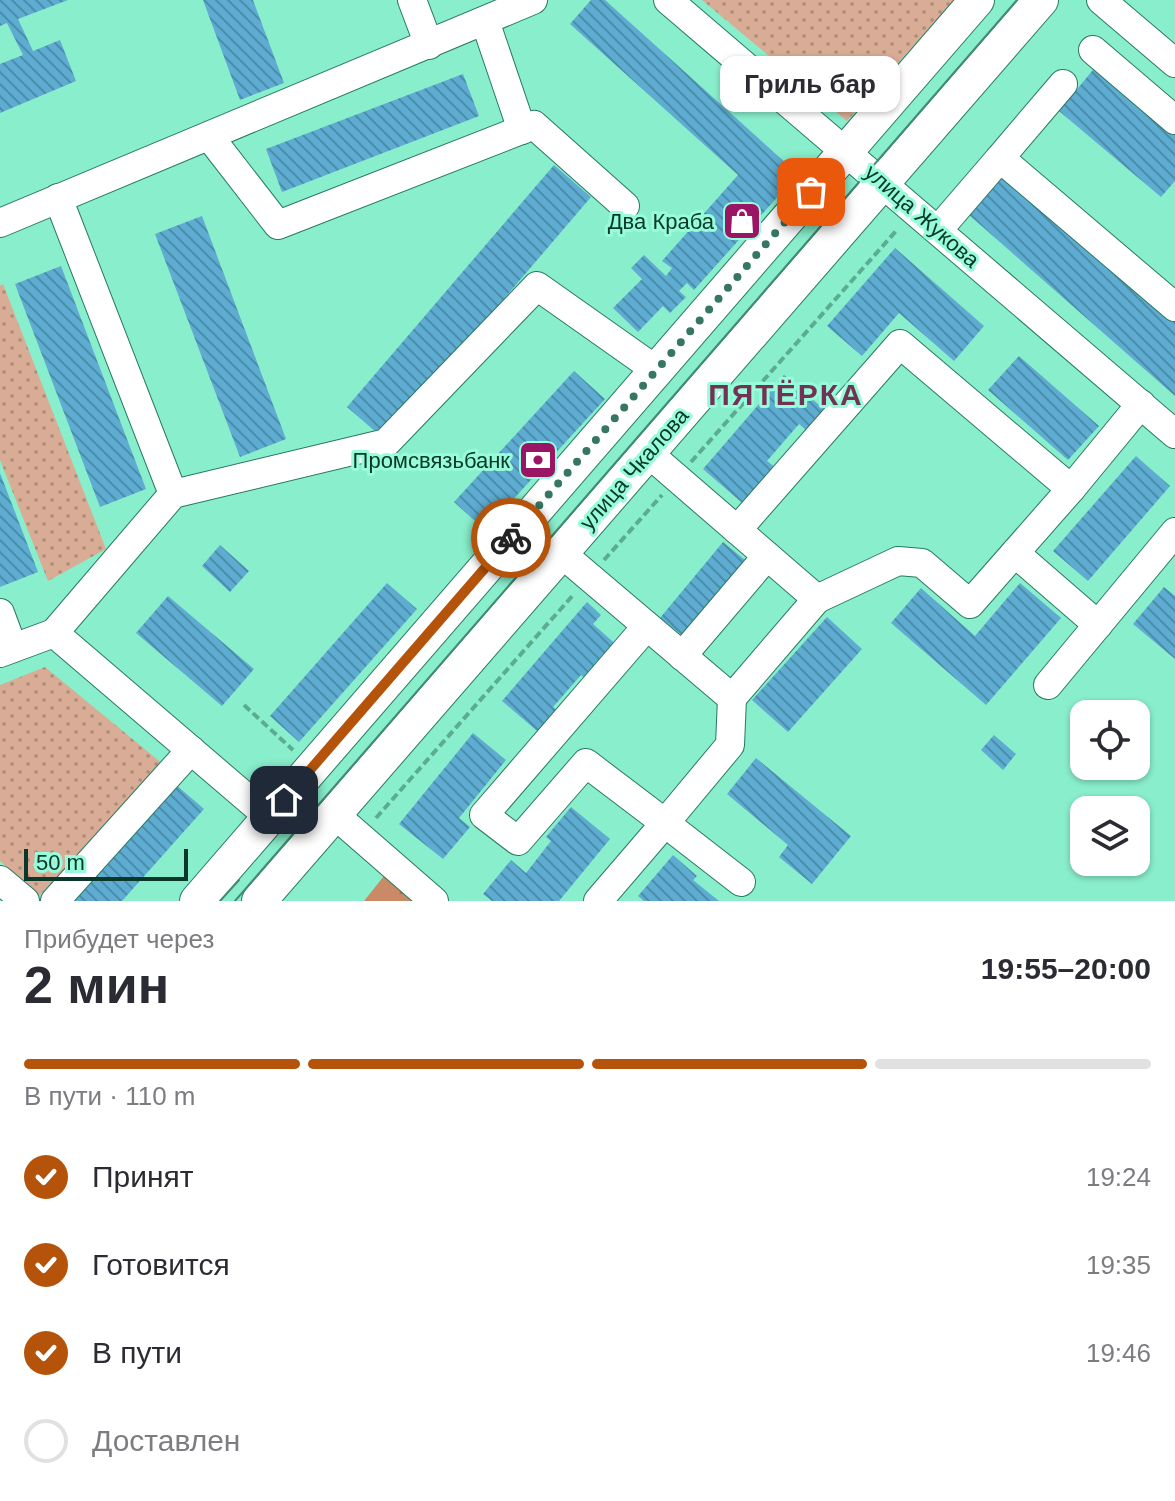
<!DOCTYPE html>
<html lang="ru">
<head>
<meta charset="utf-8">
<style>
	body { margin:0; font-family:Arial,sans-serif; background:#f2f2f3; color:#2b2b33; height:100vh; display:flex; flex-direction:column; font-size:30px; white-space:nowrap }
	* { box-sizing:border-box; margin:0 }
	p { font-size:26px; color:#7c7c81 }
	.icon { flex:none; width:44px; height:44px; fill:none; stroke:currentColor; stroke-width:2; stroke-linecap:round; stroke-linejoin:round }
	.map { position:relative; height:901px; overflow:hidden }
	.panel { display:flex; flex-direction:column; background:#fff; flex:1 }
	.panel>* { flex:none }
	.controls { position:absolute; left:1070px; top:700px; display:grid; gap:16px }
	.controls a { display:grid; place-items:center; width:80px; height:80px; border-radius:16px; background:#fff; box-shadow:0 2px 6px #0004; font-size:40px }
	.scale { position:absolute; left:24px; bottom:20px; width:164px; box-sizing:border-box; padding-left:8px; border:4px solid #09372a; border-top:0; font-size:22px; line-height:28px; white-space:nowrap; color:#09372a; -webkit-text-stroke:6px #96fcd9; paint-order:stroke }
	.pin { position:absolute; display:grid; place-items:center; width:68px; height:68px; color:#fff; margin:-34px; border-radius:16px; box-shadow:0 4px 12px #0006 }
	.courier { position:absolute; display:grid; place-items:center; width:80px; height:80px; margin:-40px; border:6px solid #b45309; border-radius:50%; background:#fff; color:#222; box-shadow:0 2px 10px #0007 }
	.bubble { position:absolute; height:56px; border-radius:16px; background:#fff; box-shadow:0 2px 6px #0004; font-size:26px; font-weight:800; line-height:56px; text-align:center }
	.overview em { font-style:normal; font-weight:800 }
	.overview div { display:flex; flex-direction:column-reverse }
	.overview { display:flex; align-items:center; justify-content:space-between; height:136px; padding:0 24px }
	h1 { font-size:52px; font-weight:800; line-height:60px }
	.bar { display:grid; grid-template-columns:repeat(4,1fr); gap:12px 8px; align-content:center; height:96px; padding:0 24px }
	.bar i { height:10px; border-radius:6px; background:#e1e1e2 }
	.bar .on { background:#b45309 }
	.bar p { grid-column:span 4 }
	ol { padding:0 24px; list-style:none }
	li { display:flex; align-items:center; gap:24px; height:88px }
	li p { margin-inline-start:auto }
	li .icon { padding:8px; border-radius:50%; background:#b45309; color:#fff; stroke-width:4 }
	li:last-child { color:#7c7c81 }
	li i { width:44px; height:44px; border:4px solid #e1e1e2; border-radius:50% }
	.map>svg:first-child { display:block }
	.forest { fill:url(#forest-firs) }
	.park { fill:url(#park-dots) }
	.building { fill:url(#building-back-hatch) }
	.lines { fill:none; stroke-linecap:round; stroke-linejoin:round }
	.minor-casing { stroke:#297962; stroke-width:30 }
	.major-casing { stroke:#297962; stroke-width:36 }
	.path { stroke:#5bac91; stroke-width:4; stroke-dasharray:8 4; stroke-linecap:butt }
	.minor { stroke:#fff; stroke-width:28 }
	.major { stroke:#fff; stroke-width:34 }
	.tram { stroke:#448b74; stroke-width:2 }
	.done { stroke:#367763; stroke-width:8; stroke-dasharray:0 14.4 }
	.route { stroke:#b45309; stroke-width:10 }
	.labels { text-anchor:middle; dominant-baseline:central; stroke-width:6; stroke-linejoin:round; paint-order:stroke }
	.street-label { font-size:22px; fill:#09372a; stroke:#96fcd9 }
	.poi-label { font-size:22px; fill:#09372a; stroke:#96fcd9; text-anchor:end }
	.district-label { font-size:30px; font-weight:bold; letter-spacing:2px; fill:#733254; stroke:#96fcd9 }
</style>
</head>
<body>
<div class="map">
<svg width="1175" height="901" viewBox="0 0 1175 901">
	<defs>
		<pattern id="forest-firs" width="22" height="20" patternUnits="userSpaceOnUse" patternTransform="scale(2)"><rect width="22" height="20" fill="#ca8a65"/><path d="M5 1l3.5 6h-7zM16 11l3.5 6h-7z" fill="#a27253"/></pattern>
		<pattern id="park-dots" width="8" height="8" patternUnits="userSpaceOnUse" patternTransform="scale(2)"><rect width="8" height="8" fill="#d8ac95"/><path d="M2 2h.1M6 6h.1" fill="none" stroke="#ad8d7a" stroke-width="1.8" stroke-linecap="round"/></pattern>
		<pattern id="building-back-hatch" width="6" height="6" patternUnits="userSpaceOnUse" patternTransform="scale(2)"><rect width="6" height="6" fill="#5eacd1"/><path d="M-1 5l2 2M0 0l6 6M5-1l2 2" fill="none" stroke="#4c8daa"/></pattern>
	</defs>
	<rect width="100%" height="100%" fill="#89eecc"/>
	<!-- forest -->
	<polygon class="forest" points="384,876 412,901 364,901"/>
	<!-- park -->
	<g class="park">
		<polygon points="702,0 954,0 847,121"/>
		<polygon points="3,284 106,549 48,581 0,460 0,286"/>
		<polygon points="45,667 164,765 39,896 0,861 0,685"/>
	</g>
	<!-- building -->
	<g class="building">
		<polygon points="0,0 68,0 18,19 33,51 60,40 76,81 0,113 0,64 23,55 7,23 0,26"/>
		<polygon points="203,0 253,0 284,83 240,100"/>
		<polygon points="591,0 605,0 798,174 694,290 687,283 679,291 686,297 670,313 663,306 638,332 613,308 642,279 631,268 644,255 666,276 672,268 662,261 738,175 570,24"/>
		<polygon points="1097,65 1175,130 1175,181 1161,197 1059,111"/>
		<polygon points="835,67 851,81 845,88 829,74"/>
		<polygon points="463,74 479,116 282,192 266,149"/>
		<polygon points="554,165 591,197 384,439 347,407"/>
		<polygon points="1005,172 1175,321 1175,396 968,214"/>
		<polygon points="202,216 286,439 240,457 155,234"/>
		<polygon points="895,248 984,326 954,361 899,313 862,356 827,326"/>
		<polygon points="61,266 146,489 100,507 15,284"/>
		<polygon points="1019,356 1099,426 1068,460 988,390"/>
		<polygon points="574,371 605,399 485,530 454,502"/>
		<polygon points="784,375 825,410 807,431 799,424 767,461 780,471 748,508 703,469"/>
		<polygon points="1136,456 1170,486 1088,581 1053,551"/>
		<polygon points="0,473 38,572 0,587"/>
		<polygon points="723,542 745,560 683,636 660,618"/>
		<polygon points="220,545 249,571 230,592 202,566"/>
		<polygon points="387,583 417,609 299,742 270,716"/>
		<polygon points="1020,583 1061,618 986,705 891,623 921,588 975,636"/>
		<polygon points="1164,587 1175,596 1175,659 1133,624"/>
		<polygon points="168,596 254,669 222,706 136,633"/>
		<polygon points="587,602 601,615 593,624 621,649 592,684 581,675 553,707 562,714 543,736 502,701"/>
		<polygon points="827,617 862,649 788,732 752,700"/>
		<polygon points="473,733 506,760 459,818 470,827 443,859 399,824"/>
		<polygon points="994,735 1016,754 1003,770 981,750"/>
		<polygon points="756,758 851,836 812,884 779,857 788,845 727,794"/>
		<polygon points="175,784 204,809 122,901 70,901"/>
		<polygon points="571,807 610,839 559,901 492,901 483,894 511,860 526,873 551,841 546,837"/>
		<polygon points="673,855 697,876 693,880 719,901 644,901 638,896"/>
	</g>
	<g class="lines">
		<defs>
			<g id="minor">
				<polyline points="412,0 429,45"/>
				<polyline points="668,0 1175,434"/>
				<polyline points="1101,0 1175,63"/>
				<polyline points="485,21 522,130"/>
				<polyline points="1093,50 1175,120"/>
				<polyline points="209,136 278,225 534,125 625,206"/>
				<polyline points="1000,158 1063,84"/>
				<polyline points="58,198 173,494"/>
				<polyline points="0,223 533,0"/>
				<polyline points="938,230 1000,158 1175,307"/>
				<polyline points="1071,489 1141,404"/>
				<polyline points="737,530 900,344 1071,489 970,604 922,563 898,561 817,599"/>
				<polyline points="561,553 732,698 817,599 648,453"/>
				<polyline points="1015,553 1098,625"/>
				<polyline points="0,613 13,648"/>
				<polyline points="647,626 484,815 518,841 586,763 665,823 730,745 732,698"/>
				<polyline points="54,633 269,817"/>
				<polyline points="0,653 54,633 173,494 386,443 537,286 656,370"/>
				<polyline points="682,656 767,556"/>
				<polyline points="1048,685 1175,532"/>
				<polyline points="334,814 434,901"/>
				<polyline points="0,880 25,901"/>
				<polyline points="55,901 191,750"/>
				<polyline points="598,901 665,823 741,882"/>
			</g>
			<g id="major">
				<polyline points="197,901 977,0"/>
				<polyline points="259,901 1041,0"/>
			</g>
		</defs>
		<!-- minor casing -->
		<use href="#minor" class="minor-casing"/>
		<!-- major casing -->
		<use href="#major" class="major-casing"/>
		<!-- path -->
		<g class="path">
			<polyline points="691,462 896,231 894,229"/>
			<polyline points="604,560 662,495"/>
			<polyline points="244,705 293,750"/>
			<polyline points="376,818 574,594"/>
		</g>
		<!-- minor -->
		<use href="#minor" class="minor"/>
		<!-- major -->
		<use href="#major" class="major"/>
		<!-- tram -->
		<g class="tram">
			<polyline points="220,901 239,880"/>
			<polyline points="235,901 1017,0"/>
		</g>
	</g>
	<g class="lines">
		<!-- done -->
		<polyline class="done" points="511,538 811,192"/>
		<!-- route -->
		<polyline class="route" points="284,800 511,538"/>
	</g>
	<!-- icons -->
	<defs>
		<symbol id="shop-square" viewBox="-11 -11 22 22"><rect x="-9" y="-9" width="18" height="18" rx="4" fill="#9b1567" stroke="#96fcd9"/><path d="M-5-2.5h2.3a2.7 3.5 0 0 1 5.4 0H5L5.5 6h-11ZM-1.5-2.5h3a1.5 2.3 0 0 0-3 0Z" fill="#fff"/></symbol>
		<symbol id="bank-square" viewBox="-11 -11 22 22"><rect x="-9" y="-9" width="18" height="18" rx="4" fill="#9b1567" stroke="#96fcd9"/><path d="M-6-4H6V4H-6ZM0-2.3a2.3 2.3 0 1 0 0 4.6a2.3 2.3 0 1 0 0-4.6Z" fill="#fff"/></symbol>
	</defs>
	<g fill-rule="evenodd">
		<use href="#shop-square" x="720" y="199" width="44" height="44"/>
		<use href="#bank-square" x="516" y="438" width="44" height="44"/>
	</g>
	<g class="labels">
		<!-- street labels -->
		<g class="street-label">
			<text transform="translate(922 216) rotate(41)">улица Жукова</text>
			<text transform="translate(634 469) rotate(-49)">улица Чкалова</text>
		</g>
		<!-- poi labels -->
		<g class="poi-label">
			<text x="714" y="221">Два Краба</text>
			<text x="510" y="460">Промсвязьбанк</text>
		</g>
		<!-- district labels -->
		<g class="district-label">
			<text x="786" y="394">ПЯТЁРКА</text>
		</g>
	</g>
</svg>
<div class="controls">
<a><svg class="icon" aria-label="locate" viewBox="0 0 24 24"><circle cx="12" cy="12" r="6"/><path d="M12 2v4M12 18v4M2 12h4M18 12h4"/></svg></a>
<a><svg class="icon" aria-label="layers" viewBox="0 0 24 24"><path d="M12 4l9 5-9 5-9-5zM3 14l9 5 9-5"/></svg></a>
</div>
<div class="scale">50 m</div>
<div class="pin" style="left:811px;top:192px;background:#ea580c"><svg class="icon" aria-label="bag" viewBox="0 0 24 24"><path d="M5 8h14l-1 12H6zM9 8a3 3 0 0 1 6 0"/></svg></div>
<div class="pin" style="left:284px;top:800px;background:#1f2937"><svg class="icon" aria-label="home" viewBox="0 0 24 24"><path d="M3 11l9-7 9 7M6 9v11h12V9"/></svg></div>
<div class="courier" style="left:511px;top:538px"><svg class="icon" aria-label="bike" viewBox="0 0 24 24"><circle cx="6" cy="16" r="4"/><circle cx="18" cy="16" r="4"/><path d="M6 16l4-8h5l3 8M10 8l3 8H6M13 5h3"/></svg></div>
<div class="bubble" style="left:720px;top:56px;width:180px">Гриль бар</div>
</div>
<section class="panel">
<div class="overview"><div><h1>2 мин</h1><p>Прибудет через</p></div><em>19:55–20:00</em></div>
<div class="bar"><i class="on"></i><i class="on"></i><i class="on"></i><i></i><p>В пути · 110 m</p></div>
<ol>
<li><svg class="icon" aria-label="check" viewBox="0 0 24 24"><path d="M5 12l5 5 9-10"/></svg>Принят<p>19:24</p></li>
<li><svg class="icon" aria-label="check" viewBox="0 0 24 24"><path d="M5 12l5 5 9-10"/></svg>Готовится<p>19:35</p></li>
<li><svg class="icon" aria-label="check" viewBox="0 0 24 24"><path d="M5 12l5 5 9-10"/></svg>В пути<p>19:46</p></li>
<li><i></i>Доставлен</li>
</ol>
</section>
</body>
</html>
